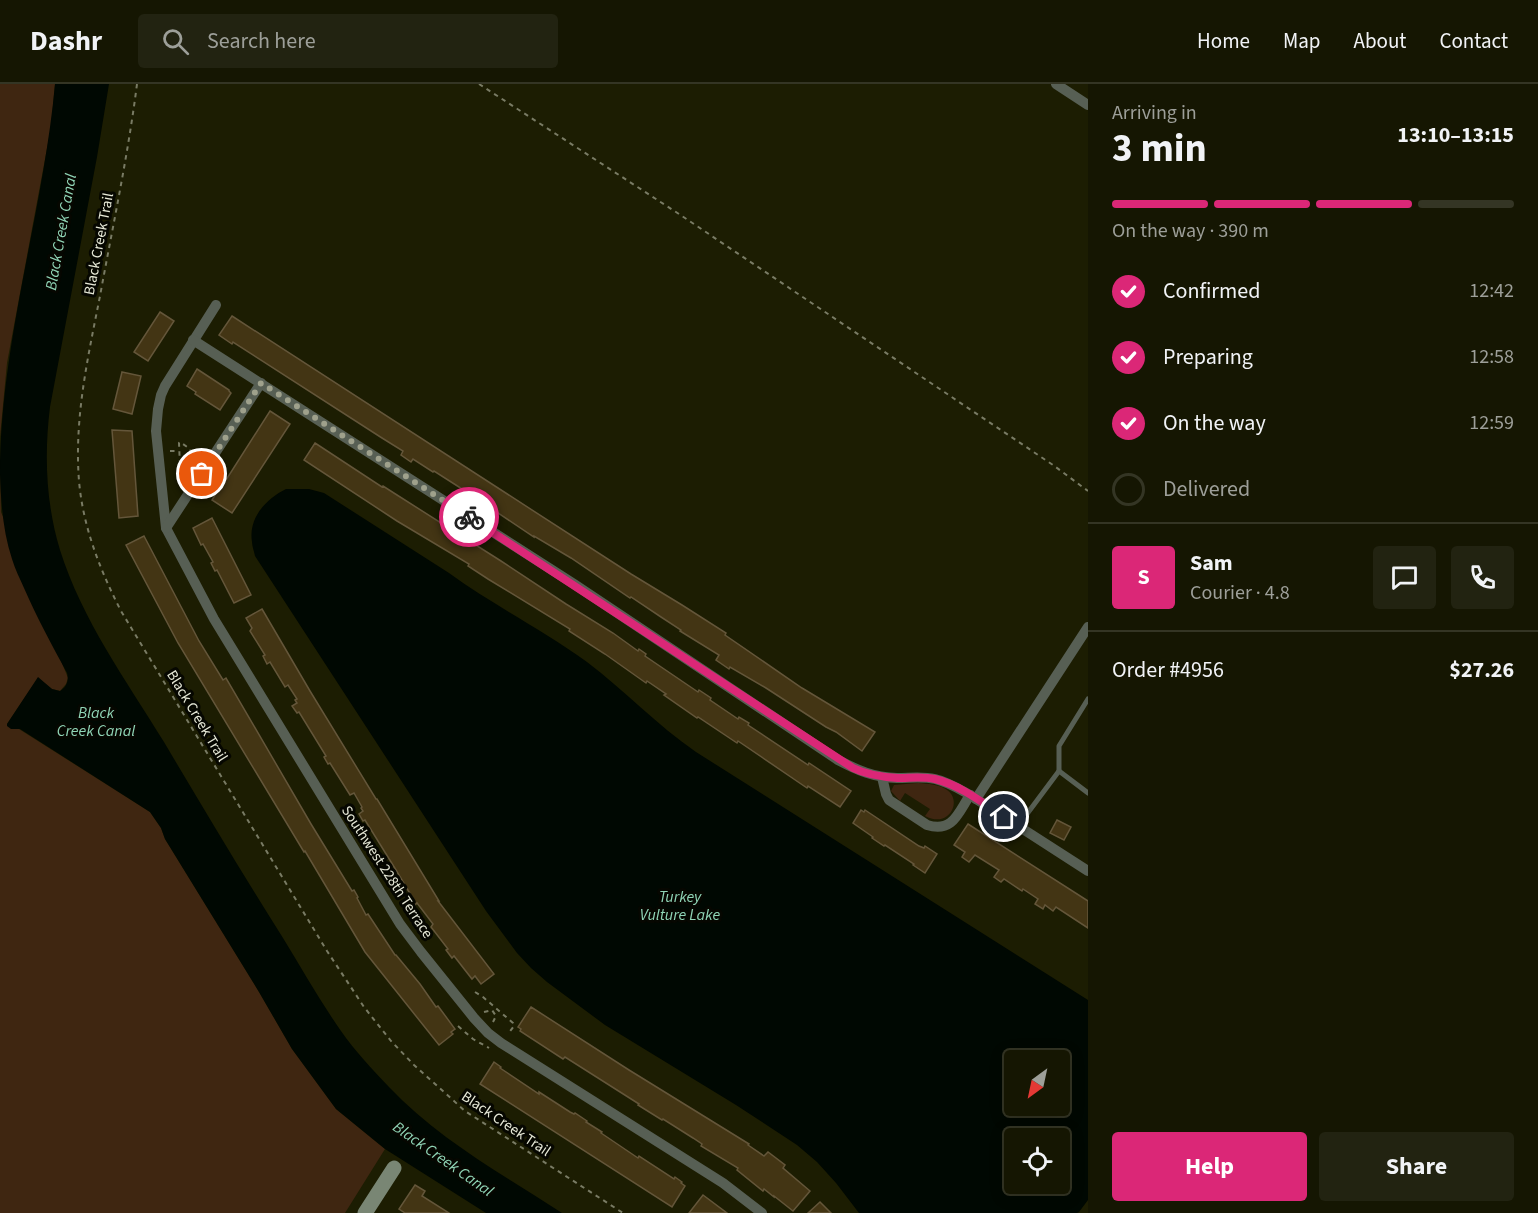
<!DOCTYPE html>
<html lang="en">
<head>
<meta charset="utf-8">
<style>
	body { margin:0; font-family:"Source Sans 3",sans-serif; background:#222311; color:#f1f3f6; height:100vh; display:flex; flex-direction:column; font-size:22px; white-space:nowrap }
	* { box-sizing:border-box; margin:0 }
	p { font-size:20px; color:#9d9f99 }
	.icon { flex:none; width:33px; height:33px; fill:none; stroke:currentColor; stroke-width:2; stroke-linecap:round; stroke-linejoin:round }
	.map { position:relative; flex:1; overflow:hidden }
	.sheet { display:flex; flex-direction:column; background:#151602; width:450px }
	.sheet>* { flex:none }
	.needle { width:39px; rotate:213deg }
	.fabs { position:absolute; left:1004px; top:966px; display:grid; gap:12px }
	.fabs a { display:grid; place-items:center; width:66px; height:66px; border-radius:6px; background:#151602; box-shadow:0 3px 15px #0003,0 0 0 2px #343524; font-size:30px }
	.pin { position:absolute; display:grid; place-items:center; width:51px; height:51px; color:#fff; margin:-26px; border:3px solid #fff; border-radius:50%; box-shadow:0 2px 6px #0007 }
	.courier { position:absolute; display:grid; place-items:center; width:60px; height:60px; margin:-30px; border:4px solid #db2777; border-radius:50%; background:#fff; color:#222; box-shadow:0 2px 8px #0007 }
	.head em { font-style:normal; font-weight:700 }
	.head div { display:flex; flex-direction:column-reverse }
	.head { display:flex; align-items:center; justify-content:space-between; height:102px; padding:0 24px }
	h1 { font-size:39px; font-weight:700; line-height:45px }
	.bar { display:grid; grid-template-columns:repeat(4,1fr); gap:9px 6px; align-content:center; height:72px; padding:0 24px }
	.bar i { height:8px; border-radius:4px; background:#343524 }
	.bar .on { background:#db2777 }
	.bar p { grid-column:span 4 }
	.line { display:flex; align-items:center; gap:15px; padding:0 24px; border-top:2px solid #343524 }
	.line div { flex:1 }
	.round { display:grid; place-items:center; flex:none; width:63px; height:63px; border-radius:6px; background:#222311 }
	ol { padding:0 24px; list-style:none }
	li { display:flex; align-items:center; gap:18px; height:66px }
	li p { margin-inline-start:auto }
	li .icon { padding:6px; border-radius:50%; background:#db2777; color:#fff; stroke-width:4 }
	li:last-child { color:#9d9f99 }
	li i { width:33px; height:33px; border:3px solid #343524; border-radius:50% }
	.action { display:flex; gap:12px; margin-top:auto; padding:12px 24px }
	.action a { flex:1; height:69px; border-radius:6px; background:#db2777; color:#fff; font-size:24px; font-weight:700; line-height:69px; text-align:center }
	.action a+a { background:#222311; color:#f1f3f6 }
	header { display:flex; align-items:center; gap:36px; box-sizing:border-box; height:84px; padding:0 30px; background:#151602; border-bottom:2px solid #343524 }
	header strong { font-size:28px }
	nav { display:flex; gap:33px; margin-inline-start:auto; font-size:21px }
	.search { width:420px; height:54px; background:#222311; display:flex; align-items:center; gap:15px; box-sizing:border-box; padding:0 21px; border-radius:6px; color:#9d9f99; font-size:22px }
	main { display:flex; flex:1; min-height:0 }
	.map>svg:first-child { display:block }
	.green { fill:#3f2611 }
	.water { fill:#000802; fill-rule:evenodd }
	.building { fill:#433514; stroke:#64563a; stroke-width:1.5 }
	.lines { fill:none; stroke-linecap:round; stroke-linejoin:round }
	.path { stroke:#797b64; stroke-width:2; stroke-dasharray:4.5 4.5; stroke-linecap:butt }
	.lane { stroke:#575f54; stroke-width:5 }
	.street { stroke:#575f54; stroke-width:10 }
	.secondary { stroke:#798674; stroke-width:15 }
	.done { stroke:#9fa18c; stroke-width:6; stroke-dasharray:0 10.8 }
	.route { stroke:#db2777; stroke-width:8 }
	.labels { text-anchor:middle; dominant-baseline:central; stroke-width:6; stroke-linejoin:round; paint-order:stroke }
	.street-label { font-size:15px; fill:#e6e8d7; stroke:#060701 }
	.water-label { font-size:16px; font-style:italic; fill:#90d5b6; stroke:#060701 }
</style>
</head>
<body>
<header>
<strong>Dashr</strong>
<div class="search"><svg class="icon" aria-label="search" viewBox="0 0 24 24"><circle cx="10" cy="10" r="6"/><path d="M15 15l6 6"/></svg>Search here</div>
<nav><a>Home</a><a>Map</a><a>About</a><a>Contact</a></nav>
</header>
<main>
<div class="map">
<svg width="1088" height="1129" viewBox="0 0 1088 1129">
	<rect width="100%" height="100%" fill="#1c1d02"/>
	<!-- green -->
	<g class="green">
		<polygon points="0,0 55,0 51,43 7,279 0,353"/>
		<polygon points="0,379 1,428 68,594 66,600 60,607 52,605 38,594 7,640 19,645 150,728 161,744 165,755 259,908 292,965 336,1025 385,1065 345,1129 0,1129"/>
		<path d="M918,699C928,700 939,700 947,706C963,717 949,745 925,732L930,725L905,709L900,717L891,707L894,701Z"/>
	</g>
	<!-- water -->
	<g class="water">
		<path d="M55,0H109L97,73L50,323C44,371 46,420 60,466C82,536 126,596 164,658C203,724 242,789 283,854C302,885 320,917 341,947C355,967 372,985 389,1003C438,1055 502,1090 562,1129H486L385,1065L336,1025L292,965L259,908L165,755L161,744L150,728L20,645H11L7,642V640L38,593L52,605L60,607C67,603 69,596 67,589C52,561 37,534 24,504C20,495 15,485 12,475C3,448 1,419 0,390C0,258 43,131 55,0Z"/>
		<path d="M286,405H309L324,409L449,489C493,521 543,546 587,578C625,607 657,641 696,668L1088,916V1116L1079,1128L1077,1129H859L836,1099L817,1078L797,1061L736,1021L605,941L547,898L531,884L517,869L486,827L255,472C254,467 252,462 252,458C248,434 266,415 286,405ZM1059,976V1022H1014V976ZM1059,1054V1100H1014V1054Z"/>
	</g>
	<!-- building -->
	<g class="building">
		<polygon points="160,228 174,237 148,277 134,268"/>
		<polygon points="232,232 631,490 682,521 726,549 725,551 802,604 875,648 862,667 836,648 826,643 766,604 730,583 729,585 716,576 719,571 680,547 681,546 661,533 631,513 630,514 571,474 534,452 534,453 495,427 494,428 483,420 484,419 434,387 433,388 413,375 411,378 401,371 403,367 382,354 233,258 232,260 219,251"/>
		<polygon points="197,285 229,306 229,307 231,309 220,326 195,310 196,308 187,302"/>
		<polygon points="122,288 141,292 132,330 113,325"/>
		<polygon points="270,327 290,340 232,429 212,416 225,395 226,396"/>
		<polygon points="112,346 132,347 138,432 119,434"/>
		<polygon points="315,359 382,403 383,402 397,411 501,477 566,520 613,549 638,567 639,565 646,570 645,572 698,608 699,606 711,614 710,616 738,635 739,633 749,639 748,641 808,681 809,679 851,707 840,723 808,702 807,704 738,657 737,659 698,633 697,634 664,611 666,610 647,597 646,599 605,570 569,547 570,545 488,495 468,482 469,480 397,437 304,376"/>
		<polygon points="212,434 251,511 234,519 217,486 215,487 211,479 213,478 203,460 201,461 193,444"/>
		<polygon points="144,452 199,557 223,596 226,594 311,740 352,807 354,806 358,813 357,814 366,831 368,830 395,871 396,871 420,900 436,923 438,922 455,945 451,948 453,950 439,961 365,868 305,767 304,768 178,559 126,461"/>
		<polygon points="262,525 310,607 376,715 377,715 439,817 438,817 494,890 481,900 475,892 472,895 454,872 452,874 446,866 448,865 431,843 433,840 417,819 415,821 411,814 412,813 396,786 365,736 363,737 359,730 363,727 361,724 362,723 354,709 350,711 330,679 328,680 324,673 326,672 299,628 297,629 292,622 297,619 295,616 297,615 288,601 285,603 270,578 267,580 263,572 265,571 250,547 252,544 246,534"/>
		<polygon points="861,726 864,728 865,726 919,762 924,764 925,762 937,770 925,789 913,781 914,780 885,761 884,762 872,754 873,753 853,739"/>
		<polygon points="1057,736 1071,743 1064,756 1050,749"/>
		<polygon points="968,740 1088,817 1088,844 1056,823 1053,827 1045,821 1043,825 1035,820 1038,815 1023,805 1022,807 1004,795 1001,798 994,793 999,786 975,771 969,778 962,773 965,768 954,761"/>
		<polygon points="531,923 629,986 749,1060 748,1061 764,1072 768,1068 785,1081 783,1084 810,1107 793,1127 774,1112 774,1113 764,1105 763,1107 737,1086 738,1084 701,1062 702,1060 693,1054 663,1035 662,1036 638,1021 639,1020 565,973 563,975 520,947 521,945 518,943"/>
		<polygon points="494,978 501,983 500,984 539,1010 539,1008 570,1028 574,1030 575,1029 587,1037 586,1038 602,1048 601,1049 638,1074 639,1072 674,1095 675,1093 682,1098 681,1099 685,1102 672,1123 480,1000"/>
		<polygon points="415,1101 425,1107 422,1112 449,1129 405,1129 399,1125"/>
		<polygon points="703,1111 727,1129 689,1129"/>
		<polygon points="820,1118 831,1129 808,1129"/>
	</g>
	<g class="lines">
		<!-- path -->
		<g class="path">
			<path d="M137,0C128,71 113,141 100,212C88,273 74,334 79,397C83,443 100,486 121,527L327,867L364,923L391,957L414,981L465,1027L623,1129"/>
			<polyline points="479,0 679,130 1053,381 1088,407"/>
			<polyline points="170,367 179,367"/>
			<polyline points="191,370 190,365 180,358 179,359 180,382 182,383 191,370 198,374"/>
			<polyline points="475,908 483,913 513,939 514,942 508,950"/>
			<polyline points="484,928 492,926 496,932 493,938"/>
			<polyline points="458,942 473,955 489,964"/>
		</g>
		<!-- lane -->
		<g class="lane">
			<polyline points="1059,687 1088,709"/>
			<polyline points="1018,742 1059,687 1059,662 1088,615"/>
		</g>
		<!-- street -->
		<g class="street">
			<polyline points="1056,0 1088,21"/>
			<polyline points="216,221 165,302 161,311 158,325 156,347 166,444 214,535 400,840 421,868 474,934 488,949 501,959 723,1099 762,1129"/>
			<path d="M193,256L574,500L838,676C859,687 873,693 897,694C910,694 922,692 935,695C948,698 959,705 970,711L1088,787"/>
			<polyline points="166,444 261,299"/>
			<path d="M882,693L886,710L889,716L927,741C953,749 958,729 970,711"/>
			<polyline points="976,715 1088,543"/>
		</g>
		<!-- secondary -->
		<polyline class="secondary" points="365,1129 394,1084"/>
	</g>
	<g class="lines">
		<!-- done -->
		<polyline class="done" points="202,390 261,299 469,433"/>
		<!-- route -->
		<path class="route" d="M469,433L853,684C867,691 882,693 898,694C910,694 923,692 935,695C960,701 983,719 1004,733"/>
	</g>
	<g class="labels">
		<!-- street labels -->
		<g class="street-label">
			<text transform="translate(99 160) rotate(-79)">Black Creek Trail</text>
			<text transform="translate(197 632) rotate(59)">Black Creek Trail</text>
			<text transform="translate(387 788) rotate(57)">Southwest 228th Terrace</text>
			<text transform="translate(506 1040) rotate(34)">Black Creek Trail</text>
		</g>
		<!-- water labels -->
		<g class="water-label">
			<text transform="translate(61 148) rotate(-80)">Black Creek Canal</text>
			<text x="96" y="629">Black<tspan x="96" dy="18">Creek Canal</tspan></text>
			<text x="680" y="813">Turkey<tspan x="680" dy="18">Vulture Lake</tspan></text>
			<text transform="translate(443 1075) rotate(35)">Black Creek Canal</text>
		</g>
	</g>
</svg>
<div class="fabs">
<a><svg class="needle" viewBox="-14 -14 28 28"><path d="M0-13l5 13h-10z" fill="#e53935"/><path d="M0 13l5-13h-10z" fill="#9d9f99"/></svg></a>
<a><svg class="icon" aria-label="locate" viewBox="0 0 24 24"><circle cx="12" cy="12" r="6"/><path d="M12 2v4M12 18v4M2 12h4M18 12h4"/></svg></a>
</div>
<div class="pin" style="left:202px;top:390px;background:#ea580c"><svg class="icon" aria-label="bag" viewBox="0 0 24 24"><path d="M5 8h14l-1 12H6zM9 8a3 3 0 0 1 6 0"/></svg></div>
<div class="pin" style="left:1004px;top:733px;background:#1f2937"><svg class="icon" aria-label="home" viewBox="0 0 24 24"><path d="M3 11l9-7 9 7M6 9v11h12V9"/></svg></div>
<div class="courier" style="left:469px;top:433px"><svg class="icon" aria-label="bike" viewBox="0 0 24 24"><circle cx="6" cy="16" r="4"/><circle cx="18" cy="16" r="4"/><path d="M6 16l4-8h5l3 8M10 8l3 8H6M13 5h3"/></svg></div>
</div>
<section class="sheet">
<div class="head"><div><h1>3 min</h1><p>Arriving in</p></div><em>13:10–13:15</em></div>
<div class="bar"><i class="on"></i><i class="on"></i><i class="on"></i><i></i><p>On the way · 390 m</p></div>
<ol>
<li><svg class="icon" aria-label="check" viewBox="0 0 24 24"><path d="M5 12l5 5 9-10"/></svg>Confirmed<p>12:42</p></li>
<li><svg class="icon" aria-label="check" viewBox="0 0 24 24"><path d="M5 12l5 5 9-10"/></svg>Preparing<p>12:58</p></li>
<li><svg class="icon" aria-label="check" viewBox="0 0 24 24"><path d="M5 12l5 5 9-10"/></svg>On the way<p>12:59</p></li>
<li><i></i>Delivered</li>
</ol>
<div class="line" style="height:108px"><b class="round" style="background:#db2777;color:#fff">S</b><div><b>Sam</b><p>Courier · 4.8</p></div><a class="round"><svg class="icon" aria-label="chat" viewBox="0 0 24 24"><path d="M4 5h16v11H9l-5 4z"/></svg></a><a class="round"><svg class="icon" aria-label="phone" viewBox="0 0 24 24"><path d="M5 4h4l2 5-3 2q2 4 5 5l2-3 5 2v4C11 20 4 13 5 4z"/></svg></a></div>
<div class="line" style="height:78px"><div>Order #4956</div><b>$27.26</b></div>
<div class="action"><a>Help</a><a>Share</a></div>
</section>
</main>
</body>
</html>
